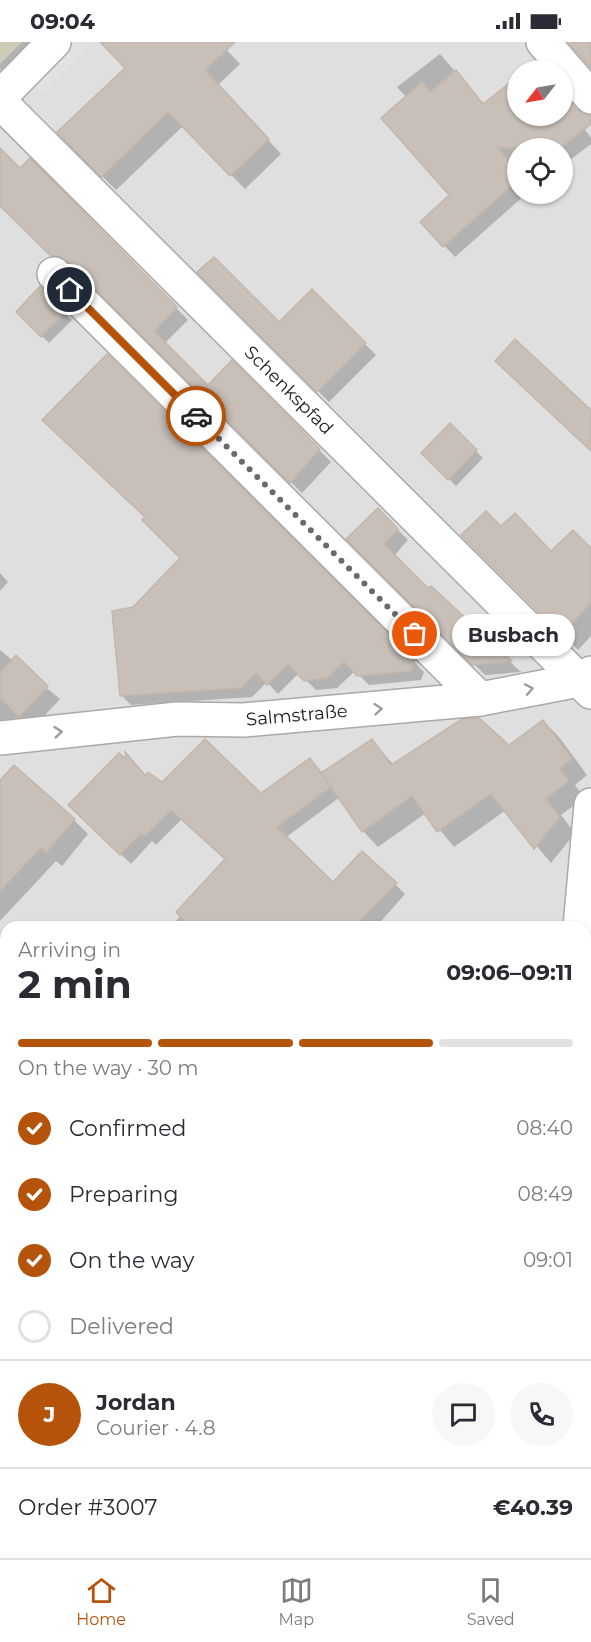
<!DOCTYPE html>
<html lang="en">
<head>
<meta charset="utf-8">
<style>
	body { margin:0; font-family:Montserrat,sans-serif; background:#f7f7f7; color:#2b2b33; height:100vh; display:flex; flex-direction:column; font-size:22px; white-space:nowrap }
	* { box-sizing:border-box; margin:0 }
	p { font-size:20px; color:#7c7c81 }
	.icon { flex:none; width:33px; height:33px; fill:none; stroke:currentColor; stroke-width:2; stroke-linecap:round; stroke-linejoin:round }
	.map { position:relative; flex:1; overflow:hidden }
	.drawer { position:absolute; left:0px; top:879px; width:591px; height:638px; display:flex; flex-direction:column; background:#fff; border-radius:18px 18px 0 0; box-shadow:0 2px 4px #0004 }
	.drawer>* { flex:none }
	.needle { width:39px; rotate:239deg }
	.buttons { position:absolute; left:507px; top:18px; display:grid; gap:12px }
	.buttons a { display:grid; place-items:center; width:66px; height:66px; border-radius:50%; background:#fff; box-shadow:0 2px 4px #0004; font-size:30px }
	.pin { position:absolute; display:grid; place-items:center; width:51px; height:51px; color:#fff; margin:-26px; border:3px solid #fff; border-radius:50%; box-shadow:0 2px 6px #0007 }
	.courier { position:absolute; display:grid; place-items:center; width:60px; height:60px; margin:-30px; border:4px solid #b45309; border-radius:50%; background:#fff; color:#222; box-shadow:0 2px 8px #0007 }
	.bubble { position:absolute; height:42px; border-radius:21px; background:#fff; box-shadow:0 2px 4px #0004; font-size:20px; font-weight:700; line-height:42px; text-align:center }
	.overview em { font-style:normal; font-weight:700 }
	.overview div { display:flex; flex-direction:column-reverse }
	.overview { display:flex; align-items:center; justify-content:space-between; height:102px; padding:0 18px }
	h1 { font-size:39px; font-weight:700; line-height:45px }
	.bar { display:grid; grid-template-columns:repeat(4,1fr); gap:9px 6px; align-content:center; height:72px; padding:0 18px }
	.bar i { height:8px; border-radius:4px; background:#e1e1e2 }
	.bar .selected { background:#b45309 }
	.bar p { grid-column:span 4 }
	.line { display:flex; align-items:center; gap:15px; padding:0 18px; border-top:2px solid #e1e1e2 }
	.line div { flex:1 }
	.round { display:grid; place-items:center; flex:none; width:63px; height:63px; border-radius:32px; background:#f7f7f7 }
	ol { padding:0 18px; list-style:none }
	li { display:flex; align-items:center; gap:18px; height:66px }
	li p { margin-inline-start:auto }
	li .icon { padding:6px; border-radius:50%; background:#b45309; color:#fff; stroke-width:4 }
	li:last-child { color:#7c7c81 }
	li i { width:33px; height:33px; border:3px solid #e1e1e2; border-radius:50% }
	.status { display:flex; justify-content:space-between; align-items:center; height:42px; padding:0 30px; background:#fff; direction:ltr }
	.status svg { height:16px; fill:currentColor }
	.tabs { display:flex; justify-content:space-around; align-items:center; height:84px; border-top:2px solid #e1e1e2; background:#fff; font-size:16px; color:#7c7c81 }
	.tabs a { display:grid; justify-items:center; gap:3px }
	.tabs .selected { color:#b45309 }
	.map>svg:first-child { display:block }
	.residential { fill:#e0dfdf; fill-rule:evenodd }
	.education { fill:#ffffe5 }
	.park { fill:#c8facc }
	.parking { fill:#e2e2e2 }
	.shadow { fill:#0003 }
	.building { fill:#c7bfb8; stroke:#c4b6ab; stroke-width:1.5 }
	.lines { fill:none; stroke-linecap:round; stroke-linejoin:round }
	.street-casing { stroke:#a9a9a9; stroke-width:36 }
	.street { stroke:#fff; stroke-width:33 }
	.oneway { stroke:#9c9c9c }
	.done { stroke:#6b6a68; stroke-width:6; stroke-dasharray:0 10.8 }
	.route { stroke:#b45309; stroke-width:8 }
	.labels { text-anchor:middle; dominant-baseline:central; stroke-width:4.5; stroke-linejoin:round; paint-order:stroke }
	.street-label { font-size:18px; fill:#222; stroke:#fff }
</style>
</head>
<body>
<div class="status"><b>09:04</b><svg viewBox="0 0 49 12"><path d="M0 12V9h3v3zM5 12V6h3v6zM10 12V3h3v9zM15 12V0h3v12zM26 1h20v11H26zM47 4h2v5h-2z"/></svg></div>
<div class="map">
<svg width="591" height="1516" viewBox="0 0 591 1516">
	<rect width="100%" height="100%" fill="#f2efe9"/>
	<!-- residential -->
	<path class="residential" d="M0,0H591V1516H0ZM518,28H562V74H518ZM518,106H562V152H518ZM6,885H585V1510H6Z"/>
	<!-- education -->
	<g class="education">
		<polygon points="0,0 22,0 0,22"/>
		<polygon points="234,1511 370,1511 365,1516 240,1516"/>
	</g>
	<!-- park -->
	<polygon class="park" points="102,1510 189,1510 189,1511 187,1516 111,1516 101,1513"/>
	<!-- parking -->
	<g class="parking">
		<polygon points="80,0 96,0 42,52 34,44"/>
		<polygon points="406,642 419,653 319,663 332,649"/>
		<polygon points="168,657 179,669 90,678 90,666"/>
	</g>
	<!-- shadow -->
	<g class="shadow">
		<polygon points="0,0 36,0 4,31 0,27"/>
		<polygon points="122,0 227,0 223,4 240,22 218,43 281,112 245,147 183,84 116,148 59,91 127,26"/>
		<polygon points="440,12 484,63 518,74 562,74 562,51 574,65 571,68 591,96 591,102 562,124 562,106 518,106 518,152 526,152 455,215 422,180 451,153 407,56 397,45"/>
		<polygon points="534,23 541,28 527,28"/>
		<polygon points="30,118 188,278 164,302 208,345 232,320 331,420 302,451 81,230 72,225 64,225 0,162 0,131 20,128"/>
		<polygon points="199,230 279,282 312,249 376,313 329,360"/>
		<polygon points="40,247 72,278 49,301 18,270"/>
		<polygon points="107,314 424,630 421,638 369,643 355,629 337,646 316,648 299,631 278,652 267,640 252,655 131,663 121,653 134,567 182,516 147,475"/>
		<polygon points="450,383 483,416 456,444 423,411"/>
		<polygon points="378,468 408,498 394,514 428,548 431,546 521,630 485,633 349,497"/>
		<polygon points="501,486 551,511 591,508 591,594 578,608 463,493"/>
		<polygon points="0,531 8,540 0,549"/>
		<polygon points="0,608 60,657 33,686 22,676 0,678"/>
		<polygon points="543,679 559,695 587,733 575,743 584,756 561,773 575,791 551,821 506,768 454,805 426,771 378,805 363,789 340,755 285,796 333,843 362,811 396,843 405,852 376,885 171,885 227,818 182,777 156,803 152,799 131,822 70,763 147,736 163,742 261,753 310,718 323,731 372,699 394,723 508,705"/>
		<polygon points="0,741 74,778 88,792 62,824 56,819 0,879"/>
		<polygon points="0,892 6,898 6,915 0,921"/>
		<polygon points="0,1140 6,1146 6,1159 0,1165"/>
		<polygon points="591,1177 591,1215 585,1209 585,1183"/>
		<polygon points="591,1229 591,1289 585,1283 585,1235"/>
		<polygon points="591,1334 591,1386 585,1381 585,1342"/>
		<polygon points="6,1364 6,1476 4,1478 0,1474 0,1371"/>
		<polygon points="262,1510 365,1510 360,1516 267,1516"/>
	</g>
	<!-- building -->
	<g class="building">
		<polygon points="100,0 235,0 205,28 269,97 230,134 168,70 101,135 57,90 125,26"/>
		<polygon points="570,0 591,0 591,26 569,1"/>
		<polygon points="456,28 483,62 518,34 518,74 562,74 562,51 577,68 591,73 591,82 560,106 498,106 518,132 518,138 443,205 420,180 449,153 381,76 422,40 430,50"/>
		<polygon points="0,106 20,126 30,116 177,265 154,289 208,343 232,318 320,407 290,441 67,219 59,214 51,214 0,164"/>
		<polygon points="214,215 279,280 312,247 366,301 317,350 197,230"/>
		<polygon points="40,244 66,270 41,295 16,270"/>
		<polygon points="515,297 591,368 591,409 495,319"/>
		<polygon points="107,312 415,618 411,629 357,634 344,620 327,636 304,639 288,622 267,643 256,631 241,646 120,654 112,569 133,565 180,516 142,478 145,475 42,378"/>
		<polygon points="450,381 477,408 448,438 421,411"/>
		<polygon points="378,466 398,487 384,502 428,546 431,544 512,619 472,623 346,497"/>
		<polygon points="486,469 501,484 515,471 551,509 573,488 591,506 591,561 561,593 461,493"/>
		<polygon points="16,613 48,644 19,675 0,656 0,631"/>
		<polygon points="479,676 509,703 543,678 572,717 560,727 569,739 546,757 560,775 534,807 491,752 437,790 412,754 362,790 321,731 372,697 391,723 462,677"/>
		<polygon points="205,697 261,751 310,716 331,745 277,785 333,840 362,809 397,841 354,885 190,885 176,870 225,817 171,768 145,794 141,791 120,813 68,763 119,711 126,717 125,710 146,734 148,730 162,740"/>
		<polygon points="14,723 75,777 46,811 41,806 0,849 0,738"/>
	</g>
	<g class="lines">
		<defs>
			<g id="street">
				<polyline points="543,0 591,55"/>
				<polyline points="0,55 54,0"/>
				<path id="s1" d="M0,60L591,650"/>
				<polyline points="54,232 480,657"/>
				<path id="s2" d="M0,696L177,677L244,678L480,657L579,638L591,631"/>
				<polyline points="580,885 591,763"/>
				<polyline points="585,1488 591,1481"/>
				<polyline points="527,1516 527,1510"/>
				<polyline points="561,1516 565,1510"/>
			</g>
		</defs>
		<!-- street casing -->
		<use href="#street" class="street-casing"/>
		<!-- street -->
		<use href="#street" class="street"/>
	</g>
	<!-- one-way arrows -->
	<defs><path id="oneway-chevron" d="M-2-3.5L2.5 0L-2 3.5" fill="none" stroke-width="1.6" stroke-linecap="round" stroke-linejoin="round" transform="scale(1.5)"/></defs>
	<g class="oneway">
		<use href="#oneway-chevron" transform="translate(529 647) rotate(-11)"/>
		<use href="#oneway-chevron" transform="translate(378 667) rotate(-5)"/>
		<use href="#oneway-chevron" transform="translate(58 690) rotate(-6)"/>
	</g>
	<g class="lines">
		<!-- done -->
		<polyline class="done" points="196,374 415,592"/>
		<!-- route -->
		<polyline class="route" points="70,248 196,374"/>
	</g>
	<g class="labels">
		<!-- street labels -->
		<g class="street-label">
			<text stroke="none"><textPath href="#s1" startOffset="408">Schenkspfad</textPath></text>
			<text stroke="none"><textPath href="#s2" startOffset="298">Salmstraße</textPath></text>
		</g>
	</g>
</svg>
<div class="buttons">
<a><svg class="needle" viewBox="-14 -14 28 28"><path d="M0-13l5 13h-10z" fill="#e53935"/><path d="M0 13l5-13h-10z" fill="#7c7c81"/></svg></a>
<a><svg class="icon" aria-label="locate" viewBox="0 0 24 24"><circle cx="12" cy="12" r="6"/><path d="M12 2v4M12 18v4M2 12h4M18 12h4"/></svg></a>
</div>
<div class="pin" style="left:415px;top:592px;background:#ea580c"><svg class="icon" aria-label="bag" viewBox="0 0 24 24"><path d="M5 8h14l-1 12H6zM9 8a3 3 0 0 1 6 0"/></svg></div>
<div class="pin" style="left:70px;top:248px;background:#1f2937"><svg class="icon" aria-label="home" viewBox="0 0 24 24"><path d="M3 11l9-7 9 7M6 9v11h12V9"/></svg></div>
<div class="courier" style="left:196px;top:374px"><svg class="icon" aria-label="car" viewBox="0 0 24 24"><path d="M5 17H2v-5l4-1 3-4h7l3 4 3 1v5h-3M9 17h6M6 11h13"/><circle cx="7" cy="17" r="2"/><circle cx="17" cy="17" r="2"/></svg></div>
<div class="bubble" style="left:452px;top:572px;width:123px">Busbach</div>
<section class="drawer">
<div class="overview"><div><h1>2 min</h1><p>Arriving in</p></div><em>09:06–09:11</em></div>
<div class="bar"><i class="selected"></i><i class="selected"></i><i class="selected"></i><i></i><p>On the way · 30 m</p></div>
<ol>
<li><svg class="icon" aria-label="check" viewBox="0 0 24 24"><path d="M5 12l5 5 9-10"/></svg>Confirmed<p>08:40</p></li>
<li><svg class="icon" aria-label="check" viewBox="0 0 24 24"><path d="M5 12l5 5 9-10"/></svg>Preparing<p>08:49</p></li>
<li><svg class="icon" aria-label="check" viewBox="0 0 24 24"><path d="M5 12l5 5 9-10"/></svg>On the way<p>09:01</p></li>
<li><i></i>Delivered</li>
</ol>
<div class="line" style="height:108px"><b class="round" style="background:#b45309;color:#fff">J</b><div><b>Jordan</b><p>Courier · 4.8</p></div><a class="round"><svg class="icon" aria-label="chat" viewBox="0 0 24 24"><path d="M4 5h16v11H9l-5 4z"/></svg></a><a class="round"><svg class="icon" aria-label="phone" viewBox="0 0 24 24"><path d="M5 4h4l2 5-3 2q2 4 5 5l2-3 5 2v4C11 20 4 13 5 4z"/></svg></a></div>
<div class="line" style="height:78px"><div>Order #3007</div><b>€40.39</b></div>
</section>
</div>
<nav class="tabs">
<a class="selected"><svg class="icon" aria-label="home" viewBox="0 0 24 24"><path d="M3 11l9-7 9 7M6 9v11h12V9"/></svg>Home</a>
<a><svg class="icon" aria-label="map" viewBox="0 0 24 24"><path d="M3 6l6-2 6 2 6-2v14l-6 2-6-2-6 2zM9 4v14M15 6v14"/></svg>Map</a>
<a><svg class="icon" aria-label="saved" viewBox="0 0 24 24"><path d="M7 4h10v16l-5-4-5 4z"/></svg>Saved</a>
</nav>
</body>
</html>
